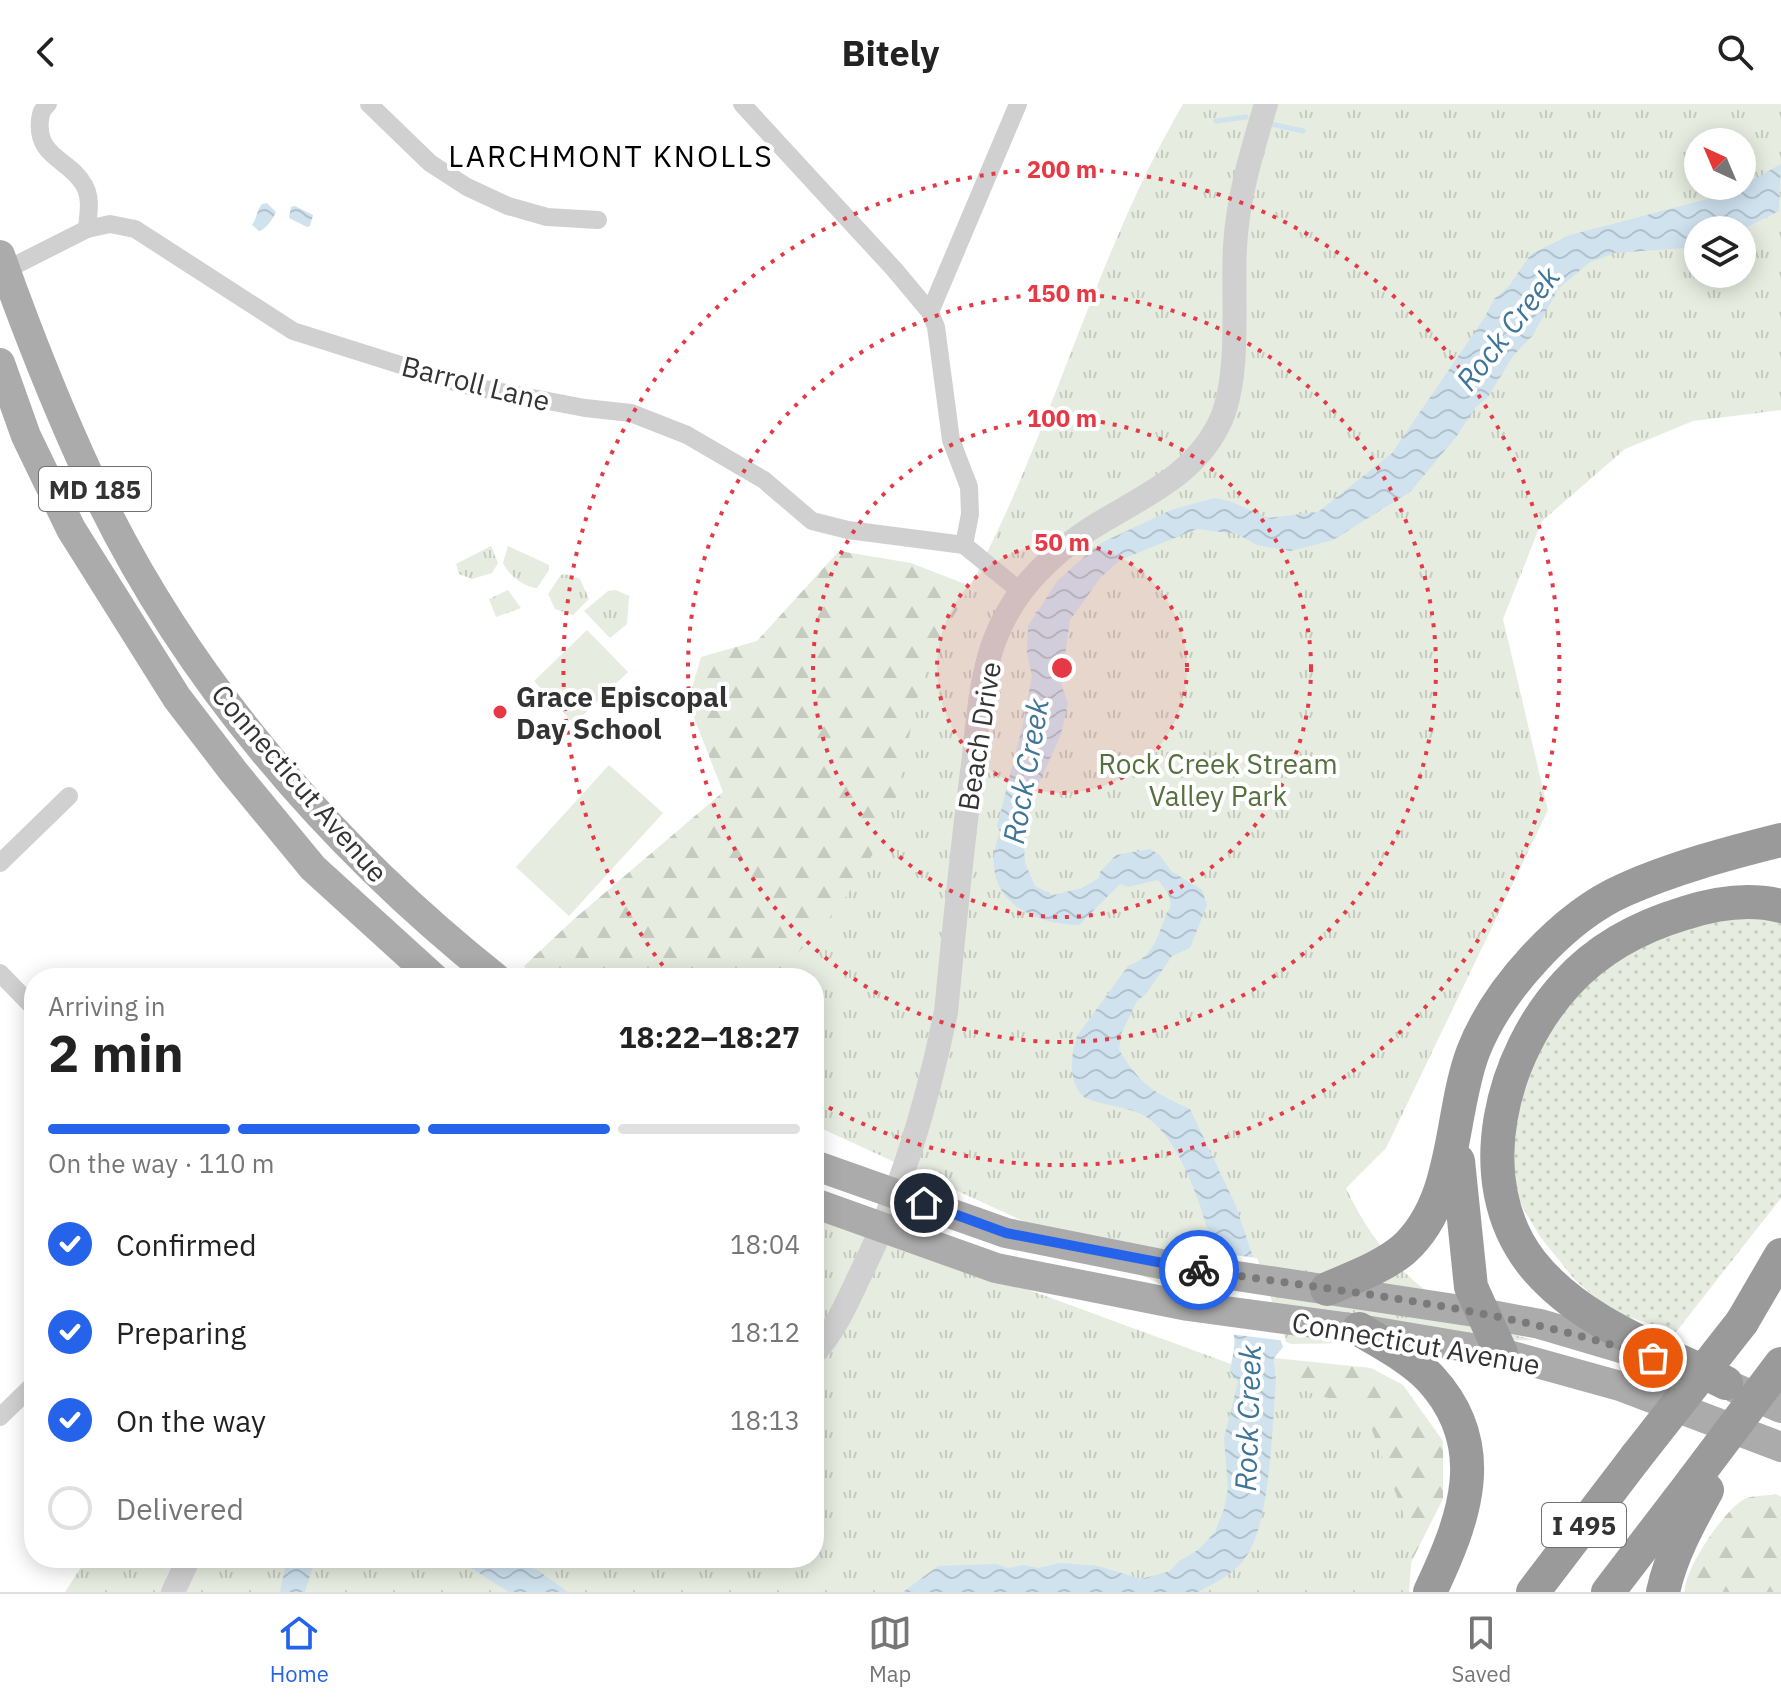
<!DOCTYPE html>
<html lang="en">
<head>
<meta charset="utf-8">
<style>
	body { margin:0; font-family:"IBM Plex Sans",sans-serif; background:#f2f2f2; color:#222; height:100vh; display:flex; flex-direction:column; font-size:30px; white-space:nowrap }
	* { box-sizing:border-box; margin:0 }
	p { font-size:26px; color:#767676 }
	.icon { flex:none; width:44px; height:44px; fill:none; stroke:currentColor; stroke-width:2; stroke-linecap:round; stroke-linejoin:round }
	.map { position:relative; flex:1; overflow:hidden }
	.side { position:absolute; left:24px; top:864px; width:800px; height:600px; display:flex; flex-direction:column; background:#fff; border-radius:32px; box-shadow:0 4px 20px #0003 }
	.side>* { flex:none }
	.needle { width:52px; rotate:316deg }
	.buttons { position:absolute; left:1684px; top:24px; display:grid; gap:16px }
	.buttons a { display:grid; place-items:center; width:72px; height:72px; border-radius:50%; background:#fff; box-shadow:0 4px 20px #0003; font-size:40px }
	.pin { position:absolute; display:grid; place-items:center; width:68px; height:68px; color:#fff; margin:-34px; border:4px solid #fff; border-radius:50%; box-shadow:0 2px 8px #0007 }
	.courier { position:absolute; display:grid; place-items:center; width:80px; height:80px; margin:-40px; border:6px solid #2563eb; border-radius:50%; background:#fff; color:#222; box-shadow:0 2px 10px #0007 }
	.summary em { font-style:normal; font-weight:800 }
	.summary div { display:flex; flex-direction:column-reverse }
	.summary { display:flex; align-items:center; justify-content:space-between; height:136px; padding:0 24px }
	h1 { font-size:52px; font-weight:800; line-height:60px }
	.bar { display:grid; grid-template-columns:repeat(4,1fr); gap:12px 8px; align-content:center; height:96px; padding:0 24px }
	.bar i { height:10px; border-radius:6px; background:#e0e0e0 }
	.bar .current { background:#2563eb }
	.bar p { grid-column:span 4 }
	ol { padding:0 24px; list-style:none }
	li { display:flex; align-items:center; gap:24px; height:88px }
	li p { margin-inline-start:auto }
	li .icon { padding:8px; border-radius:50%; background:#2563eb; color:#fff; stroke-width:4 }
	li:last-child { color:#767676 }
	li i { width:44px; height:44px; border:4px solid #e0e0e0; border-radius:50% }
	header { display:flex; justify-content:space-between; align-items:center; height:104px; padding:0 24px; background:#fff; font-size:36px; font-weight:800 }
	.menu { display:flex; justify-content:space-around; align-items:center; height:112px; border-top:2px solid #e0e0e0; background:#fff; font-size:22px; color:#767676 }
	.menu a { display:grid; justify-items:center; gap:4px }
	.menu .current { color:#2563eb }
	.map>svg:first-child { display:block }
	.grass { fill:url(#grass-dots) }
	.forest { fill:url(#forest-firs) }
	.park { fill:url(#park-tufts); fill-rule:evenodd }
	.pitch { fill:#e6ecdf }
	.water { fill:url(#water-waves) }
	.pier { fill:#fff }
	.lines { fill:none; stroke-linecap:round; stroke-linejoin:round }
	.stream { stroke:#cfe2ee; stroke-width:5 }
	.minor { stroke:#d0d0d0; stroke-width:18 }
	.tertiary { stroke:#d0d0d0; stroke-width:24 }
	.primary { stroke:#ababab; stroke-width:30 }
	.motorway { stroke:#9a9a9a; stroke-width:34 }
	.motorway-bridge { stroke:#9a9a9a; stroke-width:34 }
	.done { stroke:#7a7a7a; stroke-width:8; stroke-dasharray:0 14.4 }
	.route { stroke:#2563eb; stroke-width:10 }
	.ring { fill:none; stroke:#e63946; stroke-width:4; stroke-dasharray:4 8 }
	.poi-dot { fill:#e63946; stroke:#fff; stroke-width:3 }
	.labels { text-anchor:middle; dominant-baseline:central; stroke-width:8; stroke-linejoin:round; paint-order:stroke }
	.shield { fill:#fff; stroke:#707070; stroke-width:2 }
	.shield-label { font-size:26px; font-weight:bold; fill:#333 }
	.street-label { font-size:28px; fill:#333; stroke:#fff }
	.poi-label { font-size:28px; font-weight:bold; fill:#333; stroke:#fff; text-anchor:start }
	.park-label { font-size:28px; fill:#56703f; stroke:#fff }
	.neighbourhood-label { font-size:30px; letter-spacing:2px; fill:#000; stroke:#fff }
	.water-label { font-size:30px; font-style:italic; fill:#3f7597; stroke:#fff }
	.centre { fill:#e63946; stroke:#fff; stroke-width:4 }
	.ring-label { font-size:24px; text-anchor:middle; font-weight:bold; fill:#e63946; stroke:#fff; stroke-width:8; stroke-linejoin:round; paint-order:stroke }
</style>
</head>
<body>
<header><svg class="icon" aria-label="back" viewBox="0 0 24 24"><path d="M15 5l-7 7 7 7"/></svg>Bitely<svg class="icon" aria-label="search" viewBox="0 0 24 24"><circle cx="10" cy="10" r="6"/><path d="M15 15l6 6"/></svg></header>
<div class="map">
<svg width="1781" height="1488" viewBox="0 0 1781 1488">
	<defs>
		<pattern id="grass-dots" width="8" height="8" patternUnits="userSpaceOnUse" patternTransform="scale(2)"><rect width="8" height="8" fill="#e6ecdf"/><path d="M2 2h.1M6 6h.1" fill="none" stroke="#c6cbc0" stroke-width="1.8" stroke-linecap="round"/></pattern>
		<pattern id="forest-firs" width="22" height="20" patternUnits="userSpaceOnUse" patternTransform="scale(2)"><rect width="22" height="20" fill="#e6ecdf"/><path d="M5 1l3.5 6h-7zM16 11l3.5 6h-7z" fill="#c6cbc0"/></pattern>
		<pattern id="park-tufts" width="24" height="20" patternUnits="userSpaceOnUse" patternTransform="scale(2)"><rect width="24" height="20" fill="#e6ecdf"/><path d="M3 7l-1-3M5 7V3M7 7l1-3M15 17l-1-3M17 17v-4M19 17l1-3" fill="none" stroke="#c6cbc0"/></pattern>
		<pattern id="water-waves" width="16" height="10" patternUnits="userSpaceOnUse" patternTransform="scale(2)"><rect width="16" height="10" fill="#cfe2ee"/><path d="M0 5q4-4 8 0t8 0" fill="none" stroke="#b2c2cd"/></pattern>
	</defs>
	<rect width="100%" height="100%" fill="#fff"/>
	<!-- grass -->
	<polygon class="grass" points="1781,810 1781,1094 1676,1228 1613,1208 1575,1176 1541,1134 1517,1094 1511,1047 1515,996 1566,888 1674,817"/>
	<!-- forest -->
	<g class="forest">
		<polygon points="839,447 911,459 970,482 977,510 975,547 814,874 532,874 524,862 573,816 723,688 688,598 701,553 757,537"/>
		<polygon points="1274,1254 1371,1264 1403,1281 1443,1337 1443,1395 1396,1488 1198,1488 1270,1347 1276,1276"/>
		<path d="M1776,1390L1781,1393V1488H1685C1683,1467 1725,1404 1745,1395C1753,1391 1767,1392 1776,1390Z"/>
	</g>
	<!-- park -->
	<g class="park">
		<path d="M1183,0H1781V306L1693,317L1625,345L1542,417L1503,515L1548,706L1386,1044L1346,1084C1384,1166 1446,1215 1534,1236L1291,1240L814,1021V874H774C829,817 870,774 895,696C909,652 910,605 928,561C938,534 955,512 968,487C981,462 993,436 1005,411C1066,275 1108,129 1183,0ZM1698,38H1742V82H1698ZM1698,126H1742V170H1698Z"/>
		<polygon points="491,442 498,459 492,469 472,475 459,470 456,460"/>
		<path d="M508,442L549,461V466L537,484C523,483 509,471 503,459Z"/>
		<polygon points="565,470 580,475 589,495 573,511 555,505 548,490 561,471"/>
		<polygon points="508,486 521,504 496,513 489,495"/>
		<polygon points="616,486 629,492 627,520 610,534 584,507 608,487"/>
		<polygon points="814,1107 1299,1285 1364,1305 1413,1435 1409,1488 65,1488 87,1454 814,1454"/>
	</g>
	<!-- pitch -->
	<g class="pitch">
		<polygon points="587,526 628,568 574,620 534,577"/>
		<polygon points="609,661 663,709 569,812 516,763"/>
	</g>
	<!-- water -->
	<g class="water">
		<path d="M1781,60L1779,107L1741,126H1698V143L1615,149L1590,158L1559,184L1533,231L1513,252L1488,293L1476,303L1456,333L1411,387L1333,436L1291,447L1257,441L1237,430L1197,425L1120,456L1101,473L1070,516L1061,580L1068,599L1061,630L1036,686L1024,742L1025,759L1035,782L1053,791L1082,784L1099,774L1100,768L1116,751L1150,745L1160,751L1171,767L1202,786L1207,801L1190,844L1172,852L1146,890L1137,897L1121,930L1119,946C1141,981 1152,988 1190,1005L1236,1102L1283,1243L1274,1254L1276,1276C1272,1321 1271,1423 1243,1457C1231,1472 1214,1479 1198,1488H903L938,1462L996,1460L1008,1464L1023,1461L1038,1464L1060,1459L1098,1462L1141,1475L1170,1467L1179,1457L1198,1446L1215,1428L1224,1405L1228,1384L1224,1334L1238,1278L1230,1268C1231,1257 1236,1243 1234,1232C1233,1216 1227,1200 1223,1185C1211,1135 1190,1045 1148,1014C1131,1001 1089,1001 1081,990C1068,974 1071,950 1077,932L1128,862C1159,851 1157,825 1171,802L1168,789L1158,776L1128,783L1120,780L1079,821C1025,820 976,789 1000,728L997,722L1023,620L1032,572L1027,549L1028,522L1058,476L1099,440L1171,406L1214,394L1229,397L1268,414L1318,408L1392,349L1485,213L1494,195L1509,182L1531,150L1570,131L1704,96L1742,82Z"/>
		<path d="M267,99L276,108C273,114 267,125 259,127L252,121C257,114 257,106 262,100Z"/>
		<polygon points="295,102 313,111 310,122 307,123 289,114 291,103"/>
		<polygon points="287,1454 320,1454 314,1459 305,1488 280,1488"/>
		<polygon points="455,1454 511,1454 539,1467 568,1488 509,1488"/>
	</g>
	<!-- pier -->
	<polygon class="pier" points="1210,1148 1257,1154 1286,1237 1230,1230"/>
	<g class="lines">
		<!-- stream -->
		<g class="stream">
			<polyline points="1216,17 1246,13"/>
			<polyline points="1270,20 1303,27"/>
		</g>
		<!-- minor -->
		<g class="minor">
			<path d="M48,0C42,6 41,8 40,16C36,54 70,55 84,81C92,94 88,111 87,125"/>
			<polyline points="369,0 430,59 467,83 508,102 547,113 598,116"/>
			<polyline points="742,0 894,165 930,208"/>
			<polyline points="1018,0 930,208 936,223 951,336 969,383 970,410 964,441 1020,487"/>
			<polyline points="0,169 87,125 110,120 135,125 293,227 464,281 585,304 631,309 687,331 764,376 812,417 848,426 964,441"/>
			<polyline points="0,759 69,692"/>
			<polyline points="0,869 34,904"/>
			<polyline points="0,1313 34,1280"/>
		</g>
		<!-- tertiary -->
		<g class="tertiary">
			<path d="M814,1249C834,1228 846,1201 858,1175C901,1091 927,1000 946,908C954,825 962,742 973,660C978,618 980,575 995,535C1009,499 1030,473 1059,448C1111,402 1185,387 1218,322C1242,277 1232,193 1235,142C1238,92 1252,47 1266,0"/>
			<polyline points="173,1488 189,1454"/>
		</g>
		<!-- primary -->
		<g class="primary">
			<path d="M0,151C27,227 57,303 91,376C182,571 328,740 496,874"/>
			<polyline points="0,259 26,332 71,425 177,594 233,667 313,764 434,874"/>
			<polyline points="814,1061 1006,1129 1171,1162 1481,1209 1540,1220 1645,1251"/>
			<polyline points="814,1099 996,1164 1188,1202 1359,1225 1501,1249 1620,1282 1781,1343"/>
			<polyline points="1735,1284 1781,1304"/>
		</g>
		<!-- motorway -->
		<g class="motorway">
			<polyline points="1458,1057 1471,1183 1501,1249"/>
			<path d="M1327,1185C1352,1174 1381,1164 1403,1146C1458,1097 1449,1012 1473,948C1497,886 1563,813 1624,786C1673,764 1729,749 1781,736"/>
			<polyline points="1742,1218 1781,1151"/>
			<path d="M1359,1225C1383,1240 1411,1254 1430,1274C1493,1342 1464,1416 1430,1488"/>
			<path d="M1726,1279C1660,1246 1578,1218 1531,1158C1468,1076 1501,950 1567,879C1598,845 1641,822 1685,809C1716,799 1750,794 1781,802"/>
			<polyline points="1533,1488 1636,1353"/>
			<polyline points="1608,1488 1693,1377"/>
			<path d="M1663,1488C1671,1451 1689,1419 1707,1386"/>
		</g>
		<!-- motorway-bridge -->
		<g class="motorway-bridge">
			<polyline points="1636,1353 1742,1218"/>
			<polyline points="1693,1377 1781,1260"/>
		</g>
	</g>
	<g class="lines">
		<!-- done -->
		<path class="done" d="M1199,1166C1352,1189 1506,1204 1653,1254"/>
		<!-- route -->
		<polyline class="route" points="924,1099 1006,1129 1199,1166"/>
	</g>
	<!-- distance rings -->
	<circle cx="1062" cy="564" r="125" fill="#e63946" fill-opacity=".12"/>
	<g class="ring">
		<circle cx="1062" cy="564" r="125"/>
		<circle cx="1062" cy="564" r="249"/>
		<circle cx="1062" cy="564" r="374"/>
		<path d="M670 871A498 498 0 1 1 817 997"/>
	</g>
	<!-- markers -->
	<circle class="poi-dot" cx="500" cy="608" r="8"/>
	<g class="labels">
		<!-- shield labels -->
		<g class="shield">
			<rect x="39" y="363" width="112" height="44" rx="6"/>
			<rect x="1542" y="1399" width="84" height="44" rx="6"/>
		</g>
		<g class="shield-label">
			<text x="95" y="385">MD 185</text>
			<text x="1584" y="1421">I 495</text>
		</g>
		<!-- street labels -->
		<g class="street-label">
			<text transform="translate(476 279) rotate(14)">Barroll Lane</text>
			<text transform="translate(979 632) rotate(-81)">Beach Drive</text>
			<text transform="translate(300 679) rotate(49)">Connecticut Avenue</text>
			<text transform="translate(1416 1239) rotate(10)">Connecticut Avenue</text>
		</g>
		<!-- poi labels -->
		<g class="poi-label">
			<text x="516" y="592">Grace Episcopal<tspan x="516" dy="32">Day School</tspan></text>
		</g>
		<!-- park labels -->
		<g class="park-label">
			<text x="1218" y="659">Rock Creek Stream<tspan x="1218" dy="32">Valley Park</tspan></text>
		</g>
		<!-- neighbourhood labels -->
		<g class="neighbourhood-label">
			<text x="611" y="51">LARCHMONT KNOLLS</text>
		</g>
		<!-- water labels -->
		<g class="water-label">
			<text transform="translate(1507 224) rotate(-52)">Rock Creek</text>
			<text transform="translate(1025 667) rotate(-80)">Rock Creek</text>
			<text transform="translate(1247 1314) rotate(-88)">Rock Creek</text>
		</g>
	</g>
	<circle cx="1062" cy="564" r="12" class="centre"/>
	<g class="ring-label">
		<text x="1062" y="74">200 m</text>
		<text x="1062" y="198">150 m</text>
		<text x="1062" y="323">100 m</text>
		<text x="1062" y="447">50 m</text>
	</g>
</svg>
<div class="buttons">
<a><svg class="needle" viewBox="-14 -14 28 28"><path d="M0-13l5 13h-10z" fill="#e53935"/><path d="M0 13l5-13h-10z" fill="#767676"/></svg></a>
<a><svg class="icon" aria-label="layers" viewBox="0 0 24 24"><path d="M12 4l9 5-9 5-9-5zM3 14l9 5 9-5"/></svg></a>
</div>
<div class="pin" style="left:1653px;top:1254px;background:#ea580c"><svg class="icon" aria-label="bag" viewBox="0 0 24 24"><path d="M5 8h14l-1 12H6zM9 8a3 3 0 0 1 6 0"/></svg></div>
<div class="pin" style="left:924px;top:1099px;background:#1f2937"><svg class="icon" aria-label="home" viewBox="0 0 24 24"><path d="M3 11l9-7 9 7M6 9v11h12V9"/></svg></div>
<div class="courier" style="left:1199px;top:1166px"><svg class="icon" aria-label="bike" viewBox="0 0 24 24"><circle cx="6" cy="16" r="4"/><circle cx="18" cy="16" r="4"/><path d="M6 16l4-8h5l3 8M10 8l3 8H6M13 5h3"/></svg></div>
<section class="side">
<div class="summary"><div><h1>2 min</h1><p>Arriving in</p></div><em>18:22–18:27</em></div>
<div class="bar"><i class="current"></i><i class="current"></i><i class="current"></i><i></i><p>On the way · 110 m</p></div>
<ol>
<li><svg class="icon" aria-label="check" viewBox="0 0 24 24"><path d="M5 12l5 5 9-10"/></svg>Confirmed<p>18:04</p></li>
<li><svg class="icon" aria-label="check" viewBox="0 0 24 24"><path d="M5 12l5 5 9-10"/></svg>Preparing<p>18:12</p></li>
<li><svg class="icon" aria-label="check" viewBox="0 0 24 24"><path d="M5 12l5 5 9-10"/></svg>On the way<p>18:13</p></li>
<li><i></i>Delivered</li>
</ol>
</section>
</div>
<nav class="menu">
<a class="current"><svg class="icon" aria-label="home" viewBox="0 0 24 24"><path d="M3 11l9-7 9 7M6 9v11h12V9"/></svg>Home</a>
<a><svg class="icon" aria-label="map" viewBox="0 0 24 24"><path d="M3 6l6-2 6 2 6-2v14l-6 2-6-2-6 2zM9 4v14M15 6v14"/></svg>Map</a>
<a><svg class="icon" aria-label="saved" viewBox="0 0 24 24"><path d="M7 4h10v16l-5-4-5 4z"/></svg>Saved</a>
</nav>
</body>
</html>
